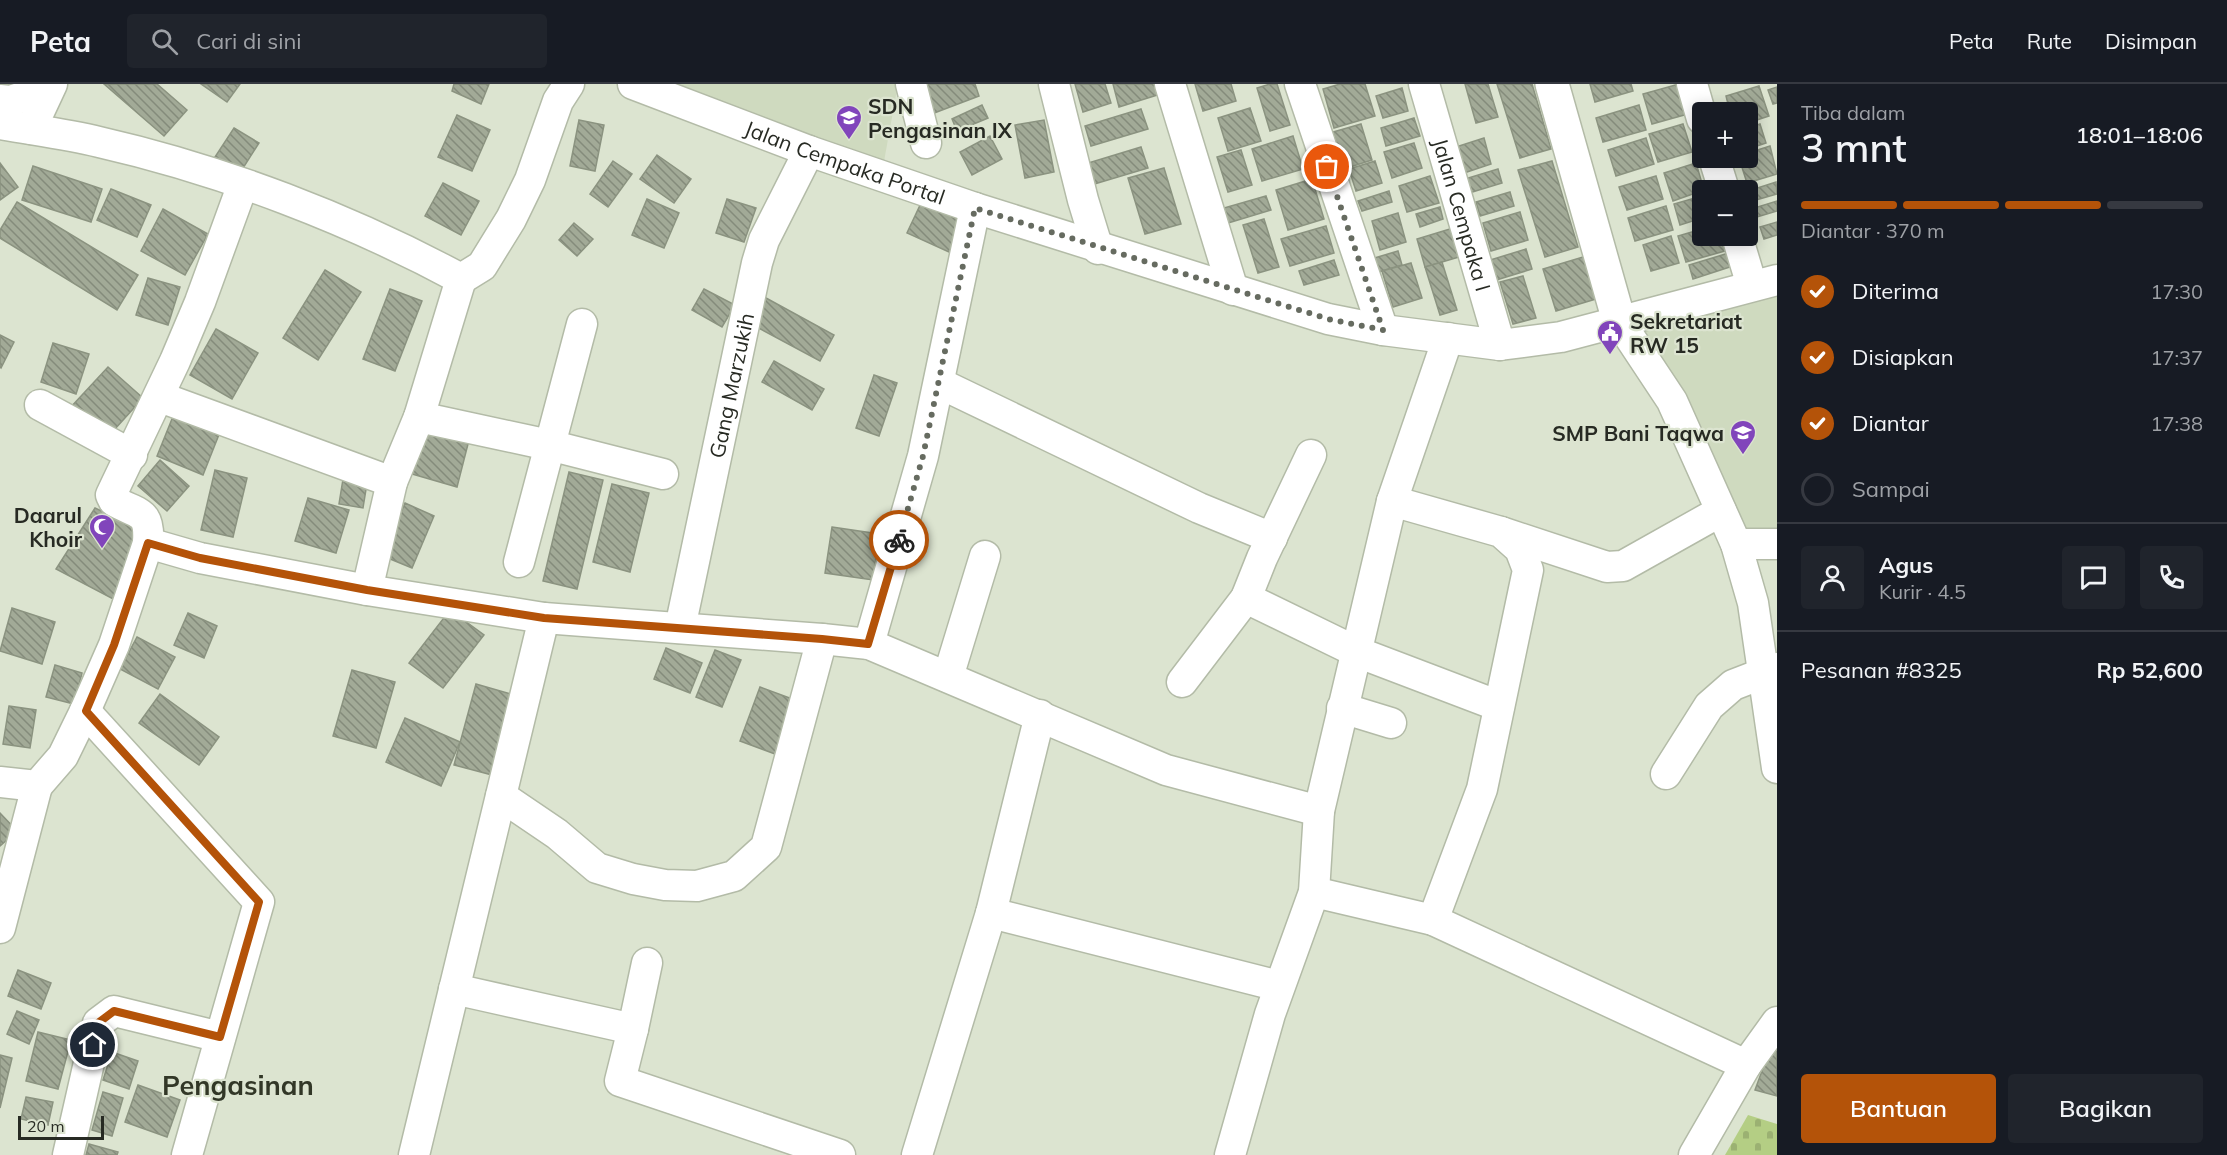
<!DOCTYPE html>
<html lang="id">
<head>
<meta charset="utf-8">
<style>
	body { margin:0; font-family:Mulish,sans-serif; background:#20242c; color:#f1f3f6; height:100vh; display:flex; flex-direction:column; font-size:22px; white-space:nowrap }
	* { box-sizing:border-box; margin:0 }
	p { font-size:20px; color:#9ea1a6 }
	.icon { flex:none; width:33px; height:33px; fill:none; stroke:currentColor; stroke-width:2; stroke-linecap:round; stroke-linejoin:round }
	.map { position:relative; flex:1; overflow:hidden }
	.drawer { display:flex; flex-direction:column; background:#171b24; width:450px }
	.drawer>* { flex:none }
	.buttons { position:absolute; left:1692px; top:18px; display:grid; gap:12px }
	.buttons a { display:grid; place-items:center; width:66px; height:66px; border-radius:6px; background:#171b24; box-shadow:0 3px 15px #0003; font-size:30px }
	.scale { position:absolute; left:18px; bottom:15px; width:86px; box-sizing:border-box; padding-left:6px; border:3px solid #272a23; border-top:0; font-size:16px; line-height:21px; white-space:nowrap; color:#272a23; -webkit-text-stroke:4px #dce4d0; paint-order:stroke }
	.pin { position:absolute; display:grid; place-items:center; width:51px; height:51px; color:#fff; margin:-26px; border:3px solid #fff; border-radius:50%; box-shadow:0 2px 6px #0007 }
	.courier { position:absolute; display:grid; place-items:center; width:60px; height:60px; margin:-30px; border:4px solid #b45309; border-radius:50%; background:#fff; color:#222; box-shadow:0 2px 8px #0007 }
	.summary em { font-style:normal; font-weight:600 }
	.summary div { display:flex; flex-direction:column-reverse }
	.summary { display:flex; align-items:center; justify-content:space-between; height:102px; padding:0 24px }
	h1 { font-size:39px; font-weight:600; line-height:45px }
	.bar { display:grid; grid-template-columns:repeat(4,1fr); gap:9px 6px; align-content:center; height:72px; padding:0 24px }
	.bar i { height:8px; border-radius:4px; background:#363941 }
	.bar .selected { background:#b45309 }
	.bar p { grid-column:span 4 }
	.line { display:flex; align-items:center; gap:15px; padding:0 24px; border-top:2px solid #363941 }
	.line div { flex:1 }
	.round { display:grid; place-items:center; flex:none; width:63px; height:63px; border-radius:6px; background:#20242c }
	ol { padding:0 24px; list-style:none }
	li { display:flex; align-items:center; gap:18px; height:66px }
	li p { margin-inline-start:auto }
	li .icon { padding:6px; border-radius:50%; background:#b45309; color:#fff; stroke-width:4 }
	li:last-child { color:#9ea1a6 }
	li i { width:33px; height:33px; border:3px solid #363941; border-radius:50% }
	.primary-button { display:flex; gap:12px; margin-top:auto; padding:12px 24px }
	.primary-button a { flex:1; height:69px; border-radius:6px; background:#b45309; color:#fff; font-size:24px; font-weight:600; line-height:69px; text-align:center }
	.primary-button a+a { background:#20242c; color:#f1f3f6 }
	header { display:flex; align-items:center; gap:36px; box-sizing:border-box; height:84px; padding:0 30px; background:#171b24; border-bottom:2px solid #363941 }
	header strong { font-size:28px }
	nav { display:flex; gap:33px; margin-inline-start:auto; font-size:21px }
	.search { width:420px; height:54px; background:#20242c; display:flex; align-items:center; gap:15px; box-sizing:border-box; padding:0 21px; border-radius:6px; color:#9ea1a6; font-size:22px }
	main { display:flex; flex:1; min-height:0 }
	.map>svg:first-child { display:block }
	.built { fill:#cfdabf }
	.cemetery { fill:url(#cemetery-stones) }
	.building { fill:url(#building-back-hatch); stroke:#8b9380; stroke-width:1.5 }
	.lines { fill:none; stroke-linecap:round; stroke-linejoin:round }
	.minor-casing { stroke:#b3bba7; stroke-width:33 }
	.tertiary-casing { stroke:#b3bba7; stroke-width:36 }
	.minor { stroke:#fff; stroke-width:30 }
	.tertiary { stroke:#fff; stroke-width:33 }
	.done { stroke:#666b60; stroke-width:6; stroke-dasharray:0 10.8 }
	.route { stroke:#b45309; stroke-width:8 }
	.labels { text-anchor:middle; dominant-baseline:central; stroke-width:4.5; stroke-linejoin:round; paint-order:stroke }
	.poi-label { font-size:21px; font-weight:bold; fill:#272a23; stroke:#dce4d0; text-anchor:start }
	.street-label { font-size:21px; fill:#272a23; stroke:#dce4d0 }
	.district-label { font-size:27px; font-weight:bold; fill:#323727; stroke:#dce4d0 }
</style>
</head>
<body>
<header>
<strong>Peta</strong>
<div class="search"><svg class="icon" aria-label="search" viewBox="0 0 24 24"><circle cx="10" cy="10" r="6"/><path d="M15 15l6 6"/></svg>Cari di sini</div>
<nav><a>Peta</a><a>Rute</a><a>Disimpan</a></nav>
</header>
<main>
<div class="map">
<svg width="1777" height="1071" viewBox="0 0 1777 1071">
	<defs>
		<pattern id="cemetery-stones" width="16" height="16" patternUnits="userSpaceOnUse" patternTransform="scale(1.5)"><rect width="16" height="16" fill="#b4ce84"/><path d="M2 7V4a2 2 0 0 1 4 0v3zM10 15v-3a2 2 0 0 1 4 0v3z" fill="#9bb172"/></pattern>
		<pattern id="building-back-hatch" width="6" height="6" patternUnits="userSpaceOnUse" patternTransform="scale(1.5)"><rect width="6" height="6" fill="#a2aa97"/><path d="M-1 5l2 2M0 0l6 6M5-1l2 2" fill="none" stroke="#848b7b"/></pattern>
	</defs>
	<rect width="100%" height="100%" fill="#dce4d0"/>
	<!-- built -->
	<g class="built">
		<polygon points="658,0 898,0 883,83"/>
		<polygon points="1777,209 1777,455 1740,453 1640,245"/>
	</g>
	<!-- cemetery -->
	<polygon class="cemetery" points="1748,1031 1777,1040 1777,1071 1725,1071"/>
	<!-- building -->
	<g class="building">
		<polygon points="104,0 157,0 187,26 164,52"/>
		<polygon points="201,0 240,0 227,18"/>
		<polygon points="454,0 489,0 481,20 452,7"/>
		<polygon points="917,0 975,0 979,12 929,31"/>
		<polygon points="1075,0 1105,0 1111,19 1083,28"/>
		<polygon points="1113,0 1164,0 1167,8 1119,23"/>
		<polygon points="1195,0 1231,0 1236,17 1203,27"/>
		<polygon points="1270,0 1277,0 1290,41 1270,47 1257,4"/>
		<polygon points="1340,0 1365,0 1375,32 1334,44 1323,5"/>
		<polygon points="1465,0 1488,0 1498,33 1476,39"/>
		<polygon points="1497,0 1532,0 1551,65 1520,74"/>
		<polygon points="1590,0 1631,0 1633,7 1595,18"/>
		<polygon points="1679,0 1688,30 1652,40 1643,10"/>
		<polygon points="1759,2 1769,32 1748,39 1748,28 1730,28 1726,12"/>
		<polygon points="1777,3 1777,19 1773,20 1768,6"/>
		<polygon points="1402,4 1408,27 1383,34 1376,12"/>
		<polygon points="982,21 988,34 957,47 952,35"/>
		<polygon points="1639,21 1646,46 1603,58 1596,34"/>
		<polygon points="1250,24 1261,57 1228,67 1218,34"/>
		<polygon points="1141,25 1148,45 1091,62 1085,42"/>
		<polygon points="457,31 490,46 472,87 438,73"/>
		<polygon points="1414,34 1420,52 1386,62 1381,44"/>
		<polygon points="579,36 604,41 595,87 570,82"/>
		<polygon points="1044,36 1054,88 1025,94 1015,41"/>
		<polygon points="1361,40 1372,76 1344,85 1333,48"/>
		<polygon points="1683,40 1692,68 1658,78 1649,50"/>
		<polygon points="1760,40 1766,59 1748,65 1748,44"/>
		<polygon points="234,44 259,59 238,92 213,76"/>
		<polygon points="990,52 1002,75 972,91 960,68"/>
		<polygon points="1293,52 1303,85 1262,97 1252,65"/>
		<polygon points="1484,54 1491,80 1464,89 1456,63"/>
		<polygon points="1646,54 1654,80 1616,92 1608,66"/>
		<polygon points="1414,59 1422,84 1392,94 1384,68"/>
		<polygon points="1770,62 1777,90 1747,99 1739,74 1748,74 1748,69"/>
		<polygon points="1141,63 1148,84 1091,101 1085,80"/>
		<polygon points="1241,66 1252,101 1228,108 1217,73"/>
		<polygon points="657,71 691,95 674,119 640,95"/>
		<polygon points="613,77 632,90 608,123 590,110"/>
		<polygon points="1375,77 1382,99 1356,107 1349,85"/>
		<polygon points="1552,77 1578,163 1545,173 1518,86"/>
		<polygon points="0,79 18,103 0,116"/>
		<polygon points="1696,79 1704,106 1673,117 1664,89"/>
		<polygon points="33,82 102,105 91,138 22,116"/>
		<polygon points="1164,84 1181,140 1145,150 1128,94"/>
		<polygon points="1498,85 1502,99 1469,109 1465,95"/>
		<polygon points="1430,92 1439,119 1407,128 1399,102"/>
		<polygon points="1656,92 1663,115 1627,126 1619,103"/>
		<polygon points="1312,95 1324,135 1288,146 1276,106"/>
		<polygon points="1776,98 1777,110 1749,118 1748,107"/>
		<polygon points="443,99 479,117 461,151 425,132"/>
		<polygon points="111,105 151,121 137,153 97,136"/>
		<polygon points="1389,107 1392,118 1362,127 1358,117"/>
		<polygon points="1510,108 1514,122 1480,132 1476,118"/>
		<polygon points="1266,112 1271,126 1228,139 1224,124"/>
		<polygon points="1702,112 1702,134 1680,141 1674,120"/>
		<polygon points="647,115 679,129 664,164 632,151"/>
		<polygon points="727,115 756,124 744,158 716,149"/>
		<polygon points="922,117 964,137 949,168 907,149"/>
		<polygon points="1777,117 1777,127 1750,135 1748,126"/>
		<polygon points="17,118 138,191 117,226 0,154 0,146"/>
		<polygon points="1666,122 1673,146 1635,157 1628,134"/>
		<polygon points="1440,123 1443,135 1420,143 1416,130"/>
		<polygon points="163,125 208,150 185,191 141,167"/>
		<polygon points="1520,128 1528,156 1491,167 1483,139"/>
		<polygon points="1398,129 1406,158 1380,166 1372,137"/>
		<polygon points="1264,135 1279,183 1258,189 1243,141"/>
		<polygon points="1777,138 1777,151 1764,155 1760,143"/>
		<polygon points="574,139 593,155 577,172 559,156"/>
		<polygon points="1326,142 1334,169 1290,182 1281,155"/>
		<polygon points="1450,145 1459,173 1425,183 1417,155"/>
		<polygon points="1702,145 1702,152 1720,152 1725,167 1686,178 1678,152"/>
		<polygon points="1671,152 1679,179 1651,187 1643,161"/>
		<polygon points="1526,165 1532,185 1493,197 1487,177"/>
		<polygon points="1398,167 1402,181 1375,189 1371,175"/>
		<polygon points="1732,168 1736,181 1693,195 1689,181"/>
		<polygon points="1593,170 1606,212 1556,227 1543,185"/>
		<polygon points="1334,176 1339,191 1304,201 1299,187"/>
		<polygon points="1442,178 1457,226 1440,231 1425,183"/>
		<polygon points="1411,179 1422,214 1393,223 1382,187"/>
		<polygon points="325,186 361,208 318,276 283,254"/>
		<polygon points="1523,192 1536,234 1513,240 1500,198"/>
		<polygon points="148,194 180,203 168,241 136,231"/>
		<polygon points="390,205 422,217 395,287 363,275"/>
		<polygon points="704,205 735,221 722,243 692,226"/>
		<polygon points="766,214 834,251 820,277 751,240"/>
		<polygon points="216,245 258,269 232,315 190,291"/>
		<polygon points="0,251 14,258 1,284 0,283"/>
		<polygon points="53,259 89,270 76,310 41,298"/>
		<polygon points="774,277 824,305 812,326 762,298"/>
		<polygon points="108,283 143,314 105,356 70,324"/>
		<polygon points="874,291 897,299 879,352 856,344"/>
		<polygon points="176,325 222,343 203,391 157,372"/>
		<polygon points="424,348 468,360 457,403 412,390"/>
		<polygon points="160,376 189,402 167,427 138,402"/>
		<polygon points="215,386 247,394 233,453 201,446"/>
		<polygon points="569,388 603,396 577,505 543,497"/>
		<polygon points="344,389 368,393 363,424 339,420"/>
		<polygon points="612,400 649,409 630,488 593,478"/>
		<polygon points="308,414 349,426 336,469 295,457"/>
		<polygon points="405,419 434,432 412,484 383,472"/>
		<polygon points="95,424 143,446 117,517 56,485"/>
		<polygon points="832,443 879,450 873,496 825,489"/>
		<polygon points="12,524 55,538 42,580 0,567"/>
		<polygon points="450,526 484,551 443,604 409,579"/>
		<polygon points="188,529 217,542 204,574 174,561"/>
		<polygon points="137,553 175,573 158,605 120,585"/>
		<polygon points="666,564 702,579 690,609 654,595"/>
		<polygon points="715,566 741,576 722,623 696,613"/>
		<polygon points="55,581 82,589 74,620 46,613"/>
		<polygon points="352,586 395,598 376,664 333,652"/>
		<polygon points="476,600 518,612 496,692 454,681"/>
		<polygon points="760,603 795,616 775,670 740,657"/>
		<polygon points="160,610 219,653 199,681 139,639"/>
		<polygon points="9,622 36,626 30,664 3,660"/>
		<polygon points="405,634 460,658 441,702 386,678"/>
		<polygon points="0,729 17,747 0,762"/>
		<polygon points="18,886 51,899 41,925 8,912"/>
		<polygon points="17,927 39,936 29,960 7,950"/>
		<polygon points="38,948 71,956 58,1005 26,997"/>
		<polygon points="1777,952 1777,1012 1755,1006 1770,965"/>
		<polygon points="112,968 138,977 129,1005 103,996"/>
		<polygon points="0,971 12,974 0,1024"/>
		<polygon points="138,1001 180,1016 167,1053 125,1038"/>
		<polygon points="103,1008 123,1014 112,1052 92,1046"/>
		<polygon points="26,1013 53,1018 48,1041 21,1035"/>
		<polygon points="89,1060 118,1068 117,1071 86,1071"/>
	</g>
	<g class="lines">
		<defs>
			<g id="minor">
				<path id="s1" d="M633,0L809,67L975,124L1328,235L1383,246L1500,261L1561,253L1777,196"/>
				<polyline points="911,0 926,59"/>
				<polyline points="1054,0 1083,116 1098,165"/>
				<polyline points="1170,0 1233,206"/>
				<polyline points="1300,0 1383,246"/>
				<path id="s2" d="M1424,0L1500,261"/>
				<polyline points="1692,0 1702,35"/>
				<polyline points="0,16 10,17 32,10 36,0"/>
				<path d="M0,40C33,46 66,50 99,58C222,86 350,135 461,195L482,182L511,135L530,96L558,17L569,0"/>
				<polyline points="31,45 52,0"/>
				<polyline points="1714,74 1724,106"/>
				<polyline points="1737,152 1752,202"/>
				<polyline points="1619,237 1672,317 1736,460 1753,519 1777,684"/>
				<polyline points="939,299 1199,424 1272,454"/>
				<polyline points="160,313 392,398"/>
				<polyline points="40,321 132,371"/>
				<polyline points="419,333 549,361 663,390"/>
				<polyline points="1392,417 1501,448 1520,465 1528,486 1482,705 1433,836"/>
				<polyline points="1501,448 1607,483 1623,482 1721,427"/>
				<polyline points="148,459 200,474 367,506 544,534 822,555 869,560 1166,686 1319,727 1392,417 1448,254"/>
				<polyline points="1736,460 1777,460"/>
				<polyline points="519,478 582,240"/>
				<polyline points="367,506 392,398 419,333 461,195"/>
				<polyline points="1246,514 1357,568 1499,622"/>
				<path id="s3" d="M680,544L757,179L764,156L809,67"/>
				<polyline points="869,560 923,372 975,124"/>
				<polyline points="948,593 985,472"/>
				<polyline points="1182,598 1246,514 1262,474 1311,371"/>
				<polyline points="1342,624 1391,639"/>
				<polyline points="85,627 259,818 187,1071"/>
				<polyline points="1666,690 1709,622 1733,601 1777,584"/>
				<path d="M0,698L37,702L63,672L85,627L114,561L148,459C150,426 139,431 114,417L111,411L175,277L200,218L243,100"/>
				<polyline points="501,712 557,750 597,784 633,795 665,801 697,802 734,792 766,763 822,555"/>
				<polyline points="1314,808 1433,836 1746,981"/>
				<polyline points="991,829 1279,902"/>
				<polyline points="0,844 37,702"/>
				<polyline points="454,905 633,945 647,879"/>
				<polyline points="633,945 620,997 840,1071"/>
				<polyline points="68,1071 98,939 114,927 220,953"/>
				<polyline points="414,1071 544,534"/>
				<polyline points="917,1071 991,829 1040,631"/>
				<polyline points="1230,1071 1270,930 1314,808 1319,727"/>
				<polyline points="1694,1071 1746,981 1777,938"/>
			</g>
			<polyline id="tertiary" points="1552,0 1619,237"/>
		</defs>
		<!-- minor casing -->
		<use href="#minor" class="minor-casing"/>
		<!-- tertiary casing -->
		<use href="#tertiary" class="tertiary-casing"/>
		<!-- minor -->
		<use href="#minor" class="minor"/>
		<!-- tertiary -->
		<use href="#tertiary" class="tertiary"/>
	</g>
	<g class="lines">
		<!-- done -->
		<polyline class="done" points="899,456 923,372 975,124 1328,235 1383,246 1327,83"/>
		<!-- route -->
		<polyline class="route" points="93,961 98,939 114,927 220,953 259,818 86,627 114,561 148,459 200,474 367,506 544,534 822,555 868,560 899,456"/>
	</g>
	<!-- icons -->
	<defs>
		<symbol id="school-pin" viewBox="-11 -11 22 30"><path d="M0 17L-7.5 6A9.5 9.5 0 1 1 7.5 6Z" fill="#8145bb" stroke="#dce4d0"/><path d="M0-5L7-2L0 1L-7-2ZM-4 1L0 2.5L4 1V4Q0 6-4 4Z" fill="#fff"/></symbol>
		<symbol id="civic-pin" viewBox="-11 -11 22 30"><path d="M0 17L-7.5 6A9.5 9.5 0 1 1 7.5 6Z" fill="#8145bb" stroke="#dce4d0"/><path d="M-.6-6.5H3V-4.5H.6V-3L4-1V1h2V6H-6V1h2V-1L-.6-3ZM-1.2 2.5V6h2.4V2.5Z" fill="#fff"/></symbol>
		<symbol id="mosque-pin" viewBox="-11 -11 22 30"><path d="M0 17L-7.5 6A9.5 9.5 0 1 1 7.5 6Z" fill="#8145bb" stroke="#dce4d0"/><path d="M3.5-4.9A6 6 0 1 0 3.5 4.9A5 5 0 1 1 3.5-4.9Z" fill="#fff"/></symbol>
	</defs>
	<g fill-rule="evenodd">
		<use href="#school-pin" x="834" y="19" width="30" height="40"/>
		<use href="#civic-pin" x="1595" y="234" width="30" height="40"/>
		<use href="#school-pin" x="1728" y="334" width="30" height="40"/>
		<use href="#mosque-pin" x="87" y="428" width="30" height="40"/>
	</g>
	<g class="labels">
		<!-- poi labels -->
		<g class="poi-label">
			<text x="868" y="22">SDN<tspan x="868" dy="24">Pengasinan IX</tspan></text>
			<text x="1630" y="237">Sekretariat<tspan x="1630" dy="24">RW 15</tspan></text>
			<text x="1724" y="349" text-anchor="end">SMP Bani Taqwa</text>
			<text x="82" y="431" text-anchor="end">Daarul<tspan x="82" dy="24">Khoir</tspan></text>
		</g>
		<!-- street labels -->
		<g class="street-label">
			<text stroke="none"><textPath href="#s1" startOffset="226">Jalan Cempaka Portal</textPath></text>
			<text stroke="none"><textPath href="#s2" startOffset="136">Jalan Cempaka I</textPath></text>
			<text stroke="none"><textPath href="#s3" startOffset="248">Gang Marzukih</textPath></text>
		</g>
		<!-- district labels -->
		<g class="district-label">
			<text x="238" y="1001">Pengasinan</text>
		</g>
	</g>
</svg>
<div class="buttons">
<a>+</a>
<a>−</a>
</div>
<div class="scale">20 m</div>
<div class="pin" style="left:1327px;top:83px;background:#ea580c"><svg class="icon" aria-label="bag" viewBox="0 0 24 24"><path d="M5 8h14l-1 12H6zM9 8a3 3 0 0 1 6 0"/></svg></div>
<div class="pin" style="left:93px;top:961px;background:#1f2937"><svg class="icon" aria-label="home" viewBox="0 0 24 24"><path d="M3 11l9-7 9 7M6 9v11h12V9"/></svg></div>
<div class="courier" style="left:899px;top:456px"><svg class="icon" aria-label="bike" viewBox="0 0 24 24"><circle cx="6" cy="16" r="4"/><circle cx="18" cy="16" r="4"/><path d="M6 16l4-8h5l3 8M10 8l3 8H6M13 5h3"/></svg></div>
</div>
<section class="drawer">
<div class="summary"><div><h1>3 mnt</h1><p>Tiba dalam</p></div><em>18:01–18:06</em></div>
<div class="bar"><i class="selected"></i><i class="selected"></i><i class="selected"></i><i></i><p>Diantar · 370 m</p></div>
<ol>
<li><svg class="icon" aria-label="check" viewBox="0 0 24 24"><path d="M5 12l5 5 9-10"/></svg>Diterima<p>17:30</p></li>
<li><svg class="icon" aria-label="check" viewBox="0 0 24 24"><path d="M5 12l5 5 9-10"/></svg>Disiapkan<p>17:37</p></li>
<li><svg class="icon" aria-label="check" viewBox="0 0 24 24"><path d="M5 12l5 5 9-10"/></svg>Diantar<p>17:38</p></li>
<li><i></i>Sampai</li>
</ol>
<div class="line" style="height:108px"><a class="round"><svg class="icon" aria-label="person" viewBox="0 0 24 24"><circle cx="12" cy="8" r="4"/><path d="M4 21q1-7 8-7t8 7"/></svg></a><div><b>Agus</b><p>Kurir · 4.5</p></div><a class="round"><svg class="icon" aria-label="chat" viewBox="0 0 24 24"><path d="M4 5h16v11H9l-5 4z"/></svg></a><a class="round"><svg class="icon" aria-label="phone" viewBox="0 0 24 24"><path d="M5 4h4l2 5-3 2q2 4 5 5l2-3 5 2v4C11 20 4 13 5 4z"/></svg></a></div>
<div class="line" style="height:78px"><div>Pesanan #8325</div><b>Rp 52,600</b></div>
<div class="primary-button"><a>Bantuan</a><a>Bagikan</a></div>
</section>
</main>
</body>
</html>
